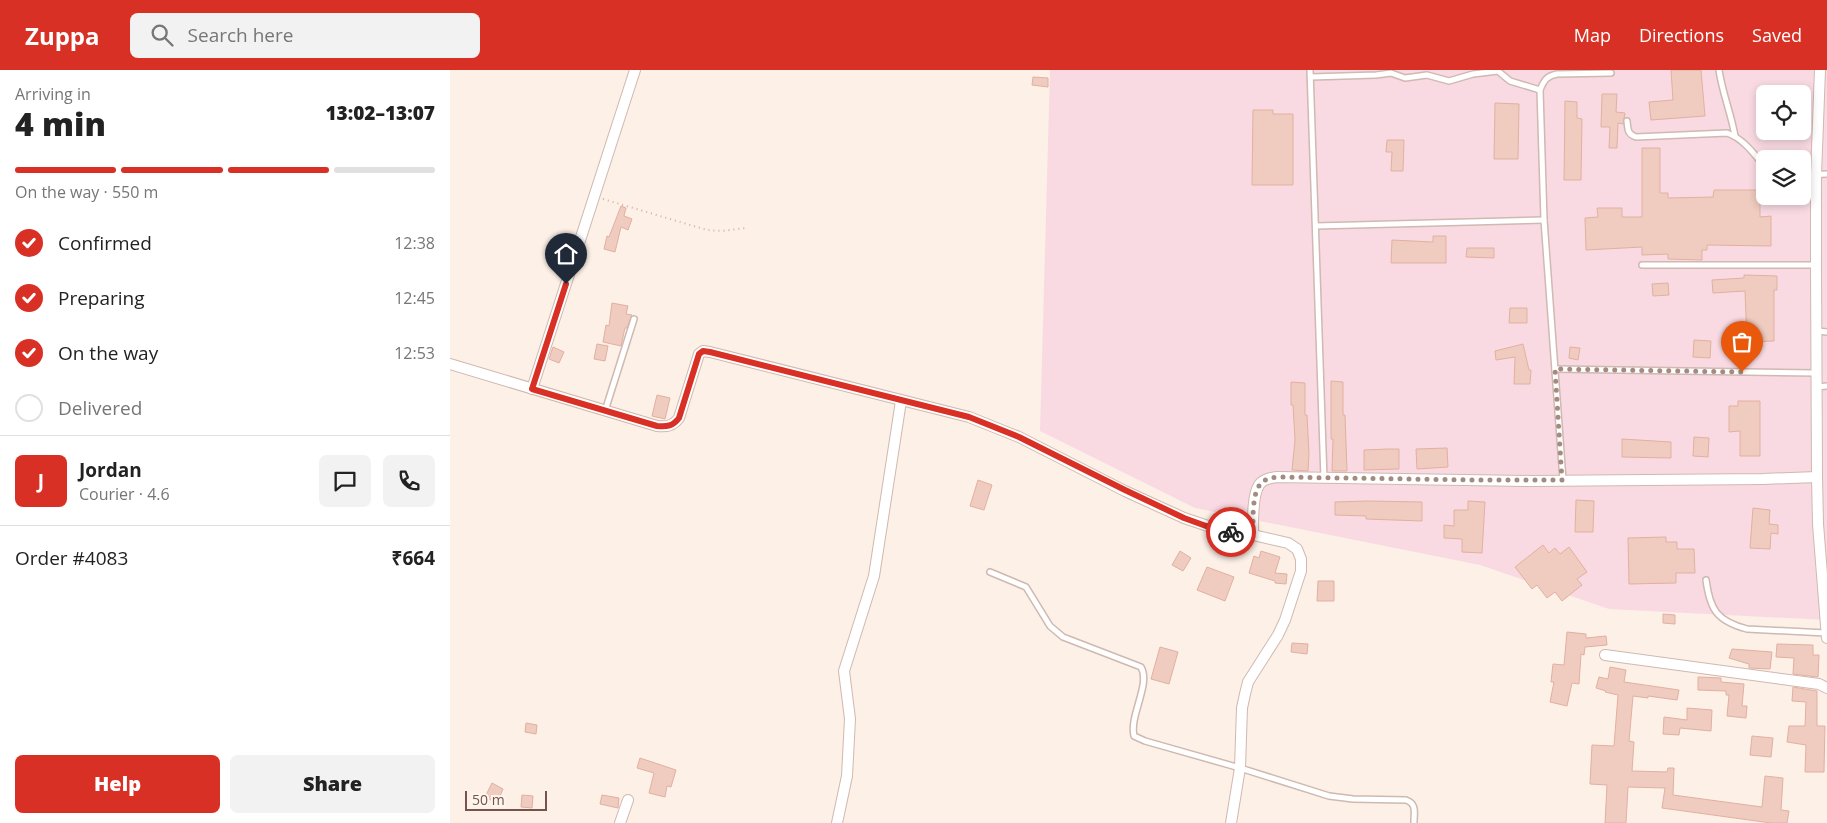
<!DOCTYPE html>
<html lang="en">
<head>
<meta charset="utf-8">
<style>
	body { margin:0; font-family:"Open Sans",sans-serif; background:#f2f2f2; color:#222; height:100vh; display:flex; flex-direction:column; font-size:19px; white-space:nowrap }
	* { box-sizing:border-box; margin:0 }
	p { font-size:16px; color:#767676 }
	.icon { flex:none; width:28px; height:28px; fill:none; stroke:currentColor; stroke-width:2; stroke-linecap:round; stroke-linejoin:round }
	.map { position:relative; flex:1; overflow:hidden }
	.sheet { display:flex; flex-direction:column; background:#fff; width:450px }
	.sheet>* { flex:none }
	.controls { position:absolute; left:1306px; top:15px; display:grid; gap:10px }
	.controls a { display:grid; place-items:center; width:55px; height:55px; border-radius:8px; background:#fff; box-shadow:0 2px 8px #0003; font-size:25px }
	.scale { position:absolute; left:15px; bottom:12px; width:82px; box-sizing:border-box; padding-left:5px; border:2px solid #74544c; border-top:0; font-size:14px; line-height:18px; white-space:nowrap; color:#74544c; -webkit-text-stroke:4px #fef5ed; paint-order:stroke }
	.pin { position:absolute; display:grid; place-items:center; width:42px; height:42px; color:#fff; margin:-51px -21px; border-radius:50% 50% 50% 0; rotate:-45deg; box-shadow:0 0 5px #0007 }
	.pin .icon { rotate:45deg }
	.courier { position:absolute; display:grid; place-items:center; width:50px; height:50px; margin:-25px; border:4px solid #d93025; border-radius:50%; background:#fff; color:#222; box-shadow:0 1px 6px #0007 }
	.summary em { font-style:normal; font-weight:800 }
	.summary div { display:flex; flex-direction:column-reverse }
	.summary { display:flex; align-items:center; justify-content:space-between; height:85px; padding:0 15px }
	h1 { font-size:32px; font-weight:800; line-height:38px }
	.bar { display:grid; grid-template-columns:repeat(4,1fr); gap:8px 5px; align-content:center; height:60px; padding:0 15px }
	.bar i { height:6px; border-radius:4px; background:#e0e0e0 }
	.bar .current { background:#d93025 }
	.bar p { grid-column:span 4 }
	.line { display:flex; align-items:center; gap:12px; padding:0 15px; border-top:1px solid #e0e0e0 }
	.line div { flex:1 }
	.round { display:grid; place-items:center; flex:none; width:52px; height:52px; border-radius:8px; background:#f2f2f2 }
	ol { padding:0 15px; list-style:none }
	li { display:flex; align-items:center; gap:15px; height:55px }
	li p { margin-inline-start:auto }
	li .icon { padding:5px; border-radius:50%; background:#d93025; color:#fff; stroke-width:4 }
	li:last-child { color:#767676 }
	li i { width:28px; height:28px; border:2px solid #e0e0e0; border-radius:50% }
	.primary-button { display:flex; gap:10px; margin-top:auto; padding:10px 15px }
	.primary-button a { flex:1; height:58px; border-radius:8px; background:#d93025; color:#fff; font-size:20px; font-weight:800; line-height:58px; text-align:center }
	.primary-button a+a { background:#f2f2f2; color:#222 }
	header { display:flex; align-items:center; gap:30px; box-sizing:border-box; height:70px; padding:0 25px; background:#d93025; color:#fff }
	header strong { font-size:24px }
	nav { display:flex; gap:28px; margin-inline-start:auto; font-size:18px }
	.search { width:350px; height:45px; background:#f2f2f2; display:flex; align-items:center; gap:12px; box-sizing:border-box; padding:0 18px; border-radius:8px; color:#767676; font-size:19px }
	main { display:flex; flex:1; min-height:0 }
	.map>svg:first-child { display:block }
	.medical { fill:#f9dae2; fill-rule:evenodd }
	.building { fill:#f0cbbf; stroke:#e2b0a0 }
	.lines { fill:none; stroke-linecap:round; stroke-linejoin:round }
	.lane-casing { stroke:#cfb9b0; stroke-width:8 }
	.street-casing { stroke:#cfb9b0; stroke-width:12 }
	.path { stroke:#d5aea2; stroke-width:2; stroke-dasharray:1 4; stroke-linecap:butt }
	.lane { stroke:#fff; stroke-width:5 }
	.street { stroke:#fff; stroke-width:10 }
	.done { stroke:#a48b82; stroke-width:5; stroke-dasharray:0 9 }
	.route { stroke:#d93025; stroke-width:6 }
</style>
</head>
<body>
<header>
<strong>Zuppa</strong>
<div class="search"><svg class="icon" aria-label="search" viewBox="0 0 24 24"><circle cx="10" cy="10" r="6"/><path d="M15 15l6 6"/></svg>Search here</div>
<nav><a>Map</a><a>Directions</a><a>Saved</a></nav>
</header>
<main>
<section class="sheet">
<div class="summary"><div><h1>4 min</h1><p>Arriving in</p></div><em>13:02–13:07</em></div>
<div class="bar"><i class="current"></i><i class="current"></i><i class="current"></i><i></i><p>On the way · 550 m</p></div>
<ol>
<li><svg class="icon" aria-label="check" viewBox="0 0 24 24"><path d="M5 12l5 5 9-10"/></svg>Confirmed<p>12:38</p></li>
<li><svg class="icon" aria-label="check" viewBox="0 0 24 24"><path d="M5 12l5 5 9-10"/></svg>Preparing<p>12:45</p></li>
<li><svg class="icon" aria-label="check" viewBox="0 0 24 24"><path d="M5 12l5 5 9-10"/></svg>On the way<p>12:53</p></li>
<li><i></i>Delivered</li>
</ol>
<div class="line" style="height:90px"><b class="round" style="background:#d93025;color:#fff">J</b><div><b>Jordan</b><p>Courier · 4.6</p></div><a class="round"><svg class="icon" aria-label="chat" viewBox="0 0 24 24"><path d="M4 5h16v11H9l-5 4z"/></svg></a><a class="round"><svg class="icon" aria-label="phone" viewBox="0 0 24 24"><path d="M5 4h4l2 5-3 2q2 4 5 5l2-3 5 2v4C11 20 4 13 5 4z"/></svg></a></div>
<div class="line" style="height:65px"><div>Order #4083</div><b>₹664</b></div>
<div class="primary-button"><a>Help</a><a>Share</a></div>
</section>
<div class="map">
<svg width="1377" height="753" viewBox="0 0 1377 753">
	<rect width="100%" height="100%" fill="#fcf0e7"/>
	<!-- medical -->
	<path class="medical" d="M600,0H1377V550L1159,539L1030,495L745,438L590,361ZM1315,24H1352V61H1315ZM1315,89H1352V126H1315Z"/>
	<!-- building -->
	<g class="building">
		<polygon points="1221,0 1251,0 1255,46 1201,50 1199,32 1223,30"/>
		<polygon points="583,7 598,8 598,17 582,15"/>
		<polygon points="1152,24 1167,24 1166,42 1175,43 1173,54 1168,53 1167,78 1159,78 1160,57 1151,57"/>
		<polygon points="1115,31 1127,32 1127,48 1132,49 1131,110 1114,110"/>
		<polygon points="1045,33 1069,34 1068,89 1044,89"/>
		<polygon points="803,40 823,40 823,44 843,44 843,115 802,115"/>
		<polygon points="937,70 954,70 953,101 941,101 942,82 936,82"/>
		<polygon points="1192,78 1210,78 1210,123 1218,123 1218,128 1263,127 1264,120 1310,120 1310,147 1321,146 1321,176 1257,175 1257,180 1252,180 1252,190 1218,189 1218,184 1192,185 1192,177 1136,180 1135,148 1148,147 1147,138 1172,138 1172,147 1192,147"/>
		<polygon points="171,136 176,138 174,146 182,149 178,160 171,157 165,182 154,179 157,166 159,167"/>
		<polygon points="983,166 996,166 996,193 941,193 942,170 983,172"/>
		<polygon points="1017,178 1044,178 1044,188 1016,187"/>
		<polygon points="1294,205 1327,206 1327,220 1324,220 1324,271 1297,272 1295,221 1263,223 1262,210 1294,208"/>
		<polygon points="1218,213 1219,225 1203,226 1202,214"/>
		<polygon points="162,233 178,236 176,244 182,245 177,258 175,258 171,276 153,272 156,255 159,256"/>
		<polygon points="1060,238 1077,238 1077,253 1059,253"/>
		<polygon points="1244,270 1261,271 1260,288 1243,287"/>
		<polygon points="147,274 158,276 155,291 144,289"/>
		<polygon points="1073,274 1079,300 1081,300 1080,314 1064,314 1065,287 1046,290 1045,281"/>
		<polygon points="103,277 114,282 109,293 99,289"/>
		<polygon points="1120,277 1130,278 1128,290 1119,288"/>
		<polygon points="881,311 893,312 893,345 895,345 897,401 882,401 883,369 881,369"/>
		<polygon points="841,312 855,313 855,345 857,345 859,384 858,401 842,400 845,370 843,335 841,335"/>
		<polygon points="207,325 220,328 215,349 202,346"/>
		<polygon points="1288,331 1310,331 1310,386 1290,386 1290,361 1279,362 1279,336 1288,336"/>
		<polygon points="1244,367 1259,368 1258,387 1243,386"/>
		<polygon points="1172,369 1221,372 1221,388 1172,387"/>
		<polygon points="997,378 998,397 967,399 966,379"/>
		<polygon points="939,379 949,379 949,399 914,400 914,380"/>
		<polygon points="528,410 542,415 534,440 520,436"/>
		<polygon points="1126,430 1144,431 1143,462 1125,462"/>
		<polygon points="917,431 972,432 972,451 916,449 916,446 885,445 885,432"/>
		<polygon points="1018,431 1035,432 1032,483 1012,482 1012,469 994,468 994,455 1004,456 1004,440 1018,440"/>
		<polygon points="1303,438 1320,440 1319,454 1328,455 1328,464 1321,463 1320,479 1300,478"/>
		<polygon points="1216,467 1216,472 1227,472 1227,479 1244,479 1245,503 1226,503 1226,513 1179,514 1178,468"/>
		<polygon points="1093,475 1099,483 1105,478 1110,484 1119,477 1137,502 1127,509 1132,515 1112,531 1105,522 1097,528 1087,515 1082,519 1065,497"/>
		<polygon points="730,481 741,488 733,501 722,495"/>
		<polygon points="811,481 830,487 825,503 837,504 836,514 825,513 825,511 799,503 804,486 809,488"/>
		<polygon points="757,497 784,507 775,531 747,520"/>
		<polygon points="868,511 884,511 884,531 867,531"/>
		<polygon points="1213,544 1225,545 1225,554 1213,553"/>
		<polygon points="1117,562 1136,564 1136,568 1156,566 1157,575 1135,577 1134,585 1131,584 1129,614 1122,613 1117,636 1100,632 1104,612 1101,612 1103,594 1114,595"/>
		<polygon points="842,573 858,574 857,584 841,582"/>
		<polygon points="1327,574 1363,575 1363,585 1369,585 1368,607 1343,604 1344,588 1326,587"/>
		<polygon points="710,577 728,582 719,614 701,609"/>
		<polygon points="1282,579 1322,582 1320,599 1299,598 1299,594 1279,588"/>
		<polygon points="1160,597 1176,600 1174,612 1229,620 1227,630 1198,626 1198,628 1183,626 1179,671 1184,672 1182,701 1217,702 1218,698 1224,698 1223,725 1312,737 1315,706 1333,708 1331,740 1339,741 1337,753 1321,753 1212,738 1215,718 1178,717 1176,753 1155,753 1157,715 1140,714 1142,675 1164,676 1168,625 1155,622 1156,621 1146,618 1149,607 1158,609"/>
		<polygon points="1248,607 1271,608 1271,612 1294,614 1292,636 1297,636 1296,648 1277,646 1279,625 1276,625 1276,621 1248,620"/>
		<polygon points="1343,617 1367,621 1367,656 1375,656 1374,702 1355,702 1356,675 1337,672 1339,656 1355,656 1356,632 1342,631"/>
		<polygon points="1237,638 1262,640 1261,661 1230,658 1229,665 1213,664 1214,647 1237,650"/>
		<polygon points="76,653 87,655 86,664 75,662"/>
		<polygon points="1302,666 1323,668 1321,687 1300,685"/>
		<polygon points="190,688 226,700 221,717 217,716 215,727 199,723 204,703 187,698"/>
		<polygon points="42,713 53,719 47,733 35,727"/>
		<polygon points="72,725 83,726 82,738 71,737"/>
		<polygon points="152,725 169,728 168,738 150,734"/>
	</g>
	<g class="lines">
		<defs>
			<g id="lane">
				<polyline points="860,0 874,409"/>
				<path d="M1269,0C1272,22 1281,43 1285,66"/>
				<polyline points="861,7 926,5 941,3 955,8 977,5 999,11 1023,4 1048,1 1060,11 1090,20"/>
				<path d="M1177,51C1178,59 1177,64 1186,67L1277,63C1294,69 1304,84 1315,97"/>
				<polyline points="1352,105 1377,104"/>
				<polyline points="866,156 1094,150"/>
				<polyline points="1192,195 1366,195"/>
				<polyline points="1367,261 1377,262"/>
				<polyline points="1105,299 1366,303"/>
				<polyline points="1366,317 1377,316"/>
				<polyline points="155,341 184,249"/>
				<path d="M1113,410L1094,150L1090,20C1094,10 1097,6 1107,4L1161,3"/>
				<path d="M540,502L576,517L600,556L613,567L691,597C701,614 679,646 684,666L695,671L790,698L879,726L903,729L956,730C967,734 964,742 964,752"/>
				<path d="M1256,510C1260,540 1267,551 1297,559L1376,563"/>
			</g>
			<g id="street">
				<polyline points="1370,0 1366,105 1366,195 1367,407 1368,454 1377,568"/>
				<path d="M0,294L207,356C217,357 223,356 229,348L249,284L253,281L260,282L519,347L569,367L675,421L734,448L773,461L803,465L838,473L847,479L851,489V501L835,550L828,565L798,612L795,624L792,638L790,698L781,753"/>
				<polyline points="82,319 185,0"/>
				<path d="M803,465C803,452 802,426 809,415C813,409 820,408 827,407L1082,411L1313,409L1367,407"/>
				<polyline points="1155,585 1369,614 1377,618"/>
				<polyline points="170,753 178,730"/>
				<polyline points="387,753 397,706 400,649 394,601 424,506 451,331"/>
			</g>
		</defs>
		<!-- lane casing -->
		<use href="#lane" class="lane-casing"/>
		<!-- street casing -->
		<use href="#street" class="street-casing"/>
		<!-- path -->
		<polyline class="path" points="153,129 257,160 272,161 296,158"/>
		<!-- lane -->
		<use href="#lane" class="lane"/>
		<!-- street -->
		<use href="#street" class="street"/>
	</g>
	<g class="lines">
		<!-- done -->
		<path class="done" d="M781,462L803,465C803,452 802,426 809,416C813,409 820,408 827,407L1025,410H1112L1105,299L1292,302"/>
		<!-- route -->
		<path class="route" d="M116,214L82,319L207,356C217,357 223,356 229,348L249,284L253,281L260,282L519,347L569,367L675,420L734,448L756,456L781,462"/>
	</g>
</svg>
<div class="controls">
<a><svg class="icon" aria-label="locate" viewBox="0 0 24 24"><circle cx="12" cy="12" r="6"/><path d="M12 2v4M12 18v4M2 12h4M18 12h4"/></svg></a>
<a><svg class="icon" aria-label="layers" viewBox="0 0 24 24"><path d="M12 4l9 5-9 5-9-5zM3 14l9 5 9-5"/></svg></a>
</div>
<div class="scale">50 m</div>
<div class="pin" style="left:1292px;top:302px;background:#ea580c"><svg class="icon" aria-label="bag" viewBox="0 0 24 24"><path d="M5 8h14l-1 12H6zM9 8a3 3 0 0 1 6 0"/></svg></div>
<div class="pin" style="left:116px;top:214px;background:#1f2937"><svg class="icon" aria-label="home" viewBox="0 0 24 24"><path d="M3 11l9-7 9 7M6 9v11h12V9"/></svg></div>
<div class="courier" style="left:781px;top:462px"><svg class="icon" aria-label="bike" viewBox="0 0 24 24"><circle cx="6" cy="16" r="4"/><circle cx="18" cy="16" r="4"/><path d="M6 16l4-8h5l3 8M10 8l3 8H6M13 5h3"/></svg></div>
</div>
</main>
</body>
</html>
